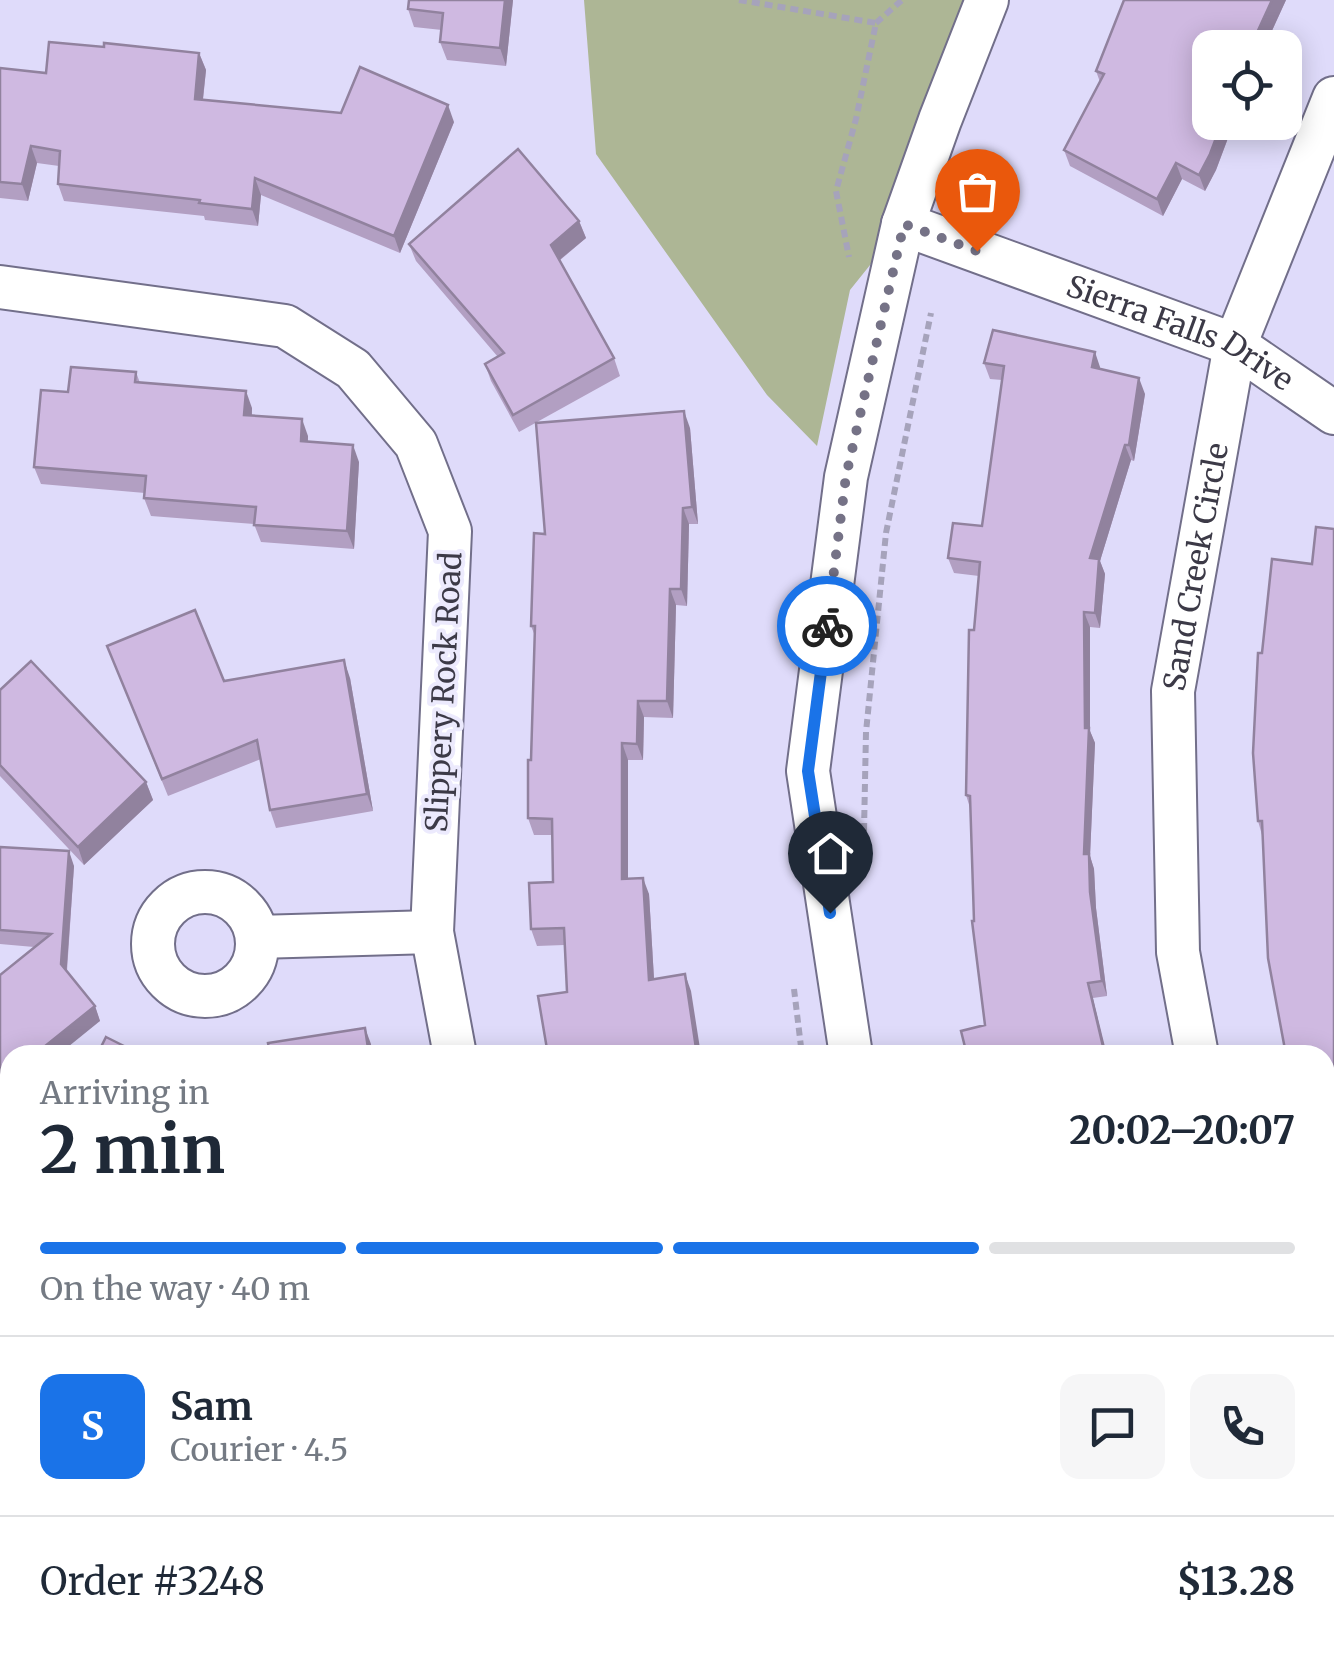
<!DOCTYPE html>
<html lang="en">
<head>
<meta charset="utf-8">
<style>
	body { margin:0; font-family:Merriweather,serif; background:#f6f6f7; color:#1f2937; height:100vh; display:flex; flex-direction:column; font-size:38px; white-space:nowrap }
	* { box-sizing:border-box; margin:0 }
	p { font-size:32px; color:#747a83 }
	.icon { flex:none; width:55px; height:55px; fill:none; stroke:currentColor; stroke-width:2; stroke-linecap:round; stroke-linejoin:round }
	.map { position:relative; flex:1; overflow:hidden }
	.details { position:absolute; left:0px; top:1045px; width:1335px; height:622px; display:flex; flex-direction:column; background:#fff; border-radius:30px 30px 0 0; box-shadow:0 5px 25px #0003 }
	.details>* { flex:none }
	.tools { position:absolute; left:1192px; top:30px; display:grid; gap:20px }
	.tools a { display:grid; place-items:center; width:110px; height:110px; border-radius:20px; background:#fff; box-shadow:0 5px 25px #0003; font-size:50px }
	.pin { position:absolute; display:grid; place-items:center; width:85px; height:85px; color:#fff; margin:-102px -42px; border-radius:50% 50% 50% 0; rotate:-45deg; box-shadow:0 0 10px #0007 }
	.pin .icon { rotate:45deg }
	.courier { position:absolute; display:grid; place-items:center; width:100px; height:100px; margin:-50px; border:8px solid #1a73e8; border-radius:50%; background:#fff; color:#222; box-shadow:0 2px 12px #0007 }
	.head em { font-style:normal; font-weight:700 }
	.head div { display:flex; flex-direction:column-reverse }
	.head { display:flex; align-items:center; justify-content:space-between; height:170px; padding:0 40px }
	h1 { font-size:65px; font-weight:700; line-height:75px }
	.bar { display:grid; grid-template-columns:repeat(4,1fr); gap:15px 10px; align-content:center; height:120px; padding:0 40px }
	.bar i { height:12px; border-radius:8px; background:#e0e1e3 }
	.bar .active { background:#1a73e8 }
	.bar p { grid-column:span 4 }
	.line { display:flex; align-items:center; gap:25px; padding:0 40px; border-top:2px solid #e0e1e3 }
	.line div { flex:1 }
	.round { display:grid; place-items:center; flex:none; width:105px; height:105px; border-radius:20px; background:#f6f6f7 }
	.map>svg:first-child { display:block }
	.green { fill:#adb695 }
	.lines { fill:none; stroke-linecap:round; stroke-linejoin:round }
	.minor-casing { stroke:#726f8a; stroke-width:46 }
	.path { stroke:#a6a3bb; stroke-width:6; stroke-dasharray:8 5; stroke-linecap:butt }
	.minor { stroke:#fff; stroke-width:42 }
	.wall { fill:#b29fc2 }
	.shaded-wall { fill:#91829e }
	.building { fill:#cfb9e1; stroke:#91829e; stroke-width:2.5 }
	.done { stroke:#757286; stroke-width:10; stroke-dasharray:0 18 }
	.route { stroke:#1a73e8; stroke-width:12 }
	.labels { text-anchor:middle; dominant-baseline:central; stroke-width:8; stroke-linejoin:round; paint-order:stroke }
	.street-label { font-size:30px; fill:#3c3a47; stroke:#eceafd }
</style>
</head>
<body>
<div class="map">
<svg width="1334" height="1666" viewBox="0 0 1334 1666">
	<rect width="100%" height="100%" fill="#dfdbfa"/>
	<!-- green -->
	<polygon class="green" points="584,0 987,0 903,224 850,290 817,446 767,395 596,154"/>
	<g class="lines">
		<defs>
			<g id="minor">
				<path id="s1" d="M903,224L1235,345L1334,413"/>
				<polyline points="0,287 285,326 353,369 416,444 450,531 432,932 455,1055"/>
				<circle cx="205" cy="944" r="52"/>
				<polyline points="257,937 432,932"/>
				<polyline points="851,1055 808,771 846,477 903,224 940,120 987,0"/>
				<path id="s2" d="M1197,1055L1178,952L1173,691L1235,345L1334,98"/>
				<polyline points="1325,1360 1334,1370"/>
				<polyline points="0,1484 10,1493"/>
				<polyline points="0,1578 10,1568"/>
				<polyline points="595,1658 597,1666"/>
				<polyline points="1034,1658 1038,1666"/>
			</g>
		</defs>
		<!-- minor casing -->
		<use href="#minor" class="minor-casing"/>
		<!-- path -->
		<g class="path">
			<polyline points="739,0 876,23 856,119 836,191 849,257"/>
			<polyline points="876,23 902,0"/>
			<polyline points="864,831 866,732 886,533 931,313"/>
			<polyline points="794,989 802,1055"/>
			<polyline points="1094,1658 1099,1666"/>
		</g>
		<!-- minor -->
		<use href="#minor" class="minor"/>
	</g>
	<!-- wall -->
	<g class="wall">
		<polygon points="409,0 513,0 506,66 447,60 440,42 442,30 414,27 408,9"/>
		<polygon points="1124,0 1286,0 1264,48 1210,122 1234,122 1216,170 1205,191 1182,179 1163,216 1070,166 1064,150 1100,82 1096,71"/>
		<polygon points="104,47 199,53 206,70 203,100 341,113 454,122 400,253 261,195 258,226 205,220 204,216 64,201 58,184 59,166 37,163 28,201 0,198 0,68 46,73"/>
		<polygon points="579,221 586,238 559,261 614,358 620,376 519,432 491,381 485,364 498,357 416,261 409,244"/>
		<polygon points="984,363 1100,367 1100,369 1145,394 1134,461 1131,460 1100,561 1105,574 1100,628 1090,627 1090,731 1095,743 1090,856 1094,869 1096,908 1107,996 1093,998 985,1025 974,921 970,808 966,795 974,630 979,576 954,573 948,558 982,526 1002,380 990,379"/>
		<polygon points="136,372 140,383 252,408 252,415 308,436 308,442 359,462 354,549 261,542 254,524 151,516 144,498 145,493 41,484 34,467 68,392"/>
		<polygon points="690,428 698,524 689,524 687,606 676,605 673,718 644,717 643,760 628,760 628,878 649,894 654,979 691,991 567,992 564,945 537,946 531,929 553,882 552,835 534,835 528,818 535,636 531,626 545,534"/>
		<polygon points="1334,529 1334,1157 1325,1160 1325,1055 1258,821 1262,653 1312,564"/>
		<polygon points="107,646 224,681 350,678 373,811 276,828 270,810 261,759 168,796"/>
		<polygon points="0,690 146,782 153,800 84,865 0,776"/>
		<polygon points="0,847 74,866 67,971 95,1006 100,1021 10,1055 10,1094 7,1096 0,1087 0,975 34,947 0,944"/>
		<polygon points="10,1325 10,1382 0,1376 0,1363"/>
		<polygon points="1325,1541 1334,1557 1334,1589 1328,1592 1334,1666 1231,1666 1228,1659 1325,1658"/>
		<polygon points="392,1658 472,1658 445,1666 395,1666"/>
	</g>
	<!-- shaded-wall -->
	<g class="shaded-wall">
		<polygon points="505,0 513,0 506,66 500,48"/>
		<polygon points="1272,0 1286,0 1264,48 1250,48"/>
		<polygon points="199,53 206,70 201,116 195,99"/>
		<polygon points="448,105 454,122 400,253 394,236"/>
		<polygon points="1222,122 1234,122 1216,170 1205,191 1199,175"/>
		<polygon points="31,146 37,163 28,201 22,184"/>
		<polygon points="1176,163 1182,179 1163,216 1157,199"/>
		<polygon points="255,178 261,195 258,226 252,209"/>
		<polygon points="579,221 586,238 557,262 551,245"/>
		<polygon points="1095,352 1100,367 1097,383 1092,367"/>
		<polygon points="1139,378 1145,394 1134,461 1129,445"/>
		<polygon points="246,391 252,408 251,432 244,415"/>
		<polygon points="684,411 690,428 698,524 692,507"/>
		<polygon points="302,419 308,436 307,459 301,441"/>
		<polygon points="353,445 359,462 354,549 347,531"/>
		<polygon points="1125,445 1131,460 1100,561 1105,574 1100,628 1095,613 1090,558"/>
		<polygon points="683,508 689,524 687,606 681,589"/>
		<polygon points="670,589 676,605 673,718 667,701"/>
		<polygon points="1084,612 1090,627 1090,731 1095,743 1090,856 1094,869 1096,908 1107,996 1102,981 1084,854"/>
		<polygon points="344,660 350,678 373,811 367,794"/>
		<polygon points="638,701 644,717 643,760 637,744"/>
		<polygon points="622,743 628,760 628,895 622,879"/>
		<polygon points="146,782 153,800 84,865 78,847"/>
		<polygon points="69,851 74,866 66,979 61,964"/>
		<polygon points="643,878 649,894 655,996 649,980"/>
		<polygon points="685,974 691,991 701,1055 697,1055"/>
		<polygon points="1088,983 1093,998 1107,1055 1105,1055"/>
		<polygon points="95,1006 100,1021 58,1055 34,1055"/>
		<polygon points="365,1028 371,1044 372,1055 369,1055"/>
		<polygon points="10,1074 10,1094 7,1096 2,1081"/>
	</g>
	<!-- building -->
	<g class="building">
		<polygon points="409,0 505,0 500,48 440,42 443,13 408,9"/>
		<polygon points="1124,0 1272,0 1250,48 1210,48 1210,122 1222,122 1210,154 1199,175 1176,163 1157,199 1064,150 1104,74 1096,71"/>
		<polygon points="49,42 104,47 104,43 199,53 195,99 341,113 360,67 448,105 394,236 255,178 252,209 199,203 200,200 58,184 60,151 31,146 22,184 0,182 0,68 46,73"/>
		<polygon points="518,149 579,221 551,245 614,358 513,415 485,364 504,353 409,244"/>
		<polygon points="993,330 1095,352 1092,367 1139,378 1129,445 1125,445 1090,558 1099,559 1095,613 1084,612 1085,728 1089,728 1084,854 1089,854 1090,892 1102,981 1088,983 1105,1055 967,1055 961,1031 985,1025 972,921 974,921 970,796 966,795 969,630 974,630 980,562 948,558 953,523 982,526 1004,366 984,363"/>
		<polygon points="71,367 136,372 135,382 246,391 244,415 302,419 301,441 353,445 347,531 254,525 256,507 144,498 146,476 34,467 41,390 68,392"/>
		<polygon points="684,411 692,507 683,508 681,589 670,589 667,701 638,701 637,744 622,743 622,879 643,878 649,980 685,974 697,1055 548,1055 538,996 567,992 564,928 531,929 529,883 553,882 552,819 528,818 528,760 531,760 535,626 531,626 534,533 545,534 536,423"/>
		<polygon points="1316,527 1334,529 1334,1145 1329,1140 1325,1142 1325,1055 1286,1055 1268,958 1262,821 1258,821 1253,753 1258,653 1262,653 1272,559 1312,564"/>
		<polygon points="195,610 224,681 344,660 367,794 270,810 257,740 162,779 107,646"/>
		<polygon points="31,661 146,782 78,847 0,765 0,690"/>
		<polygon points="0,847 69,851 61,964 95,1006 34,1055 10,1055 10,1074 2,1081 0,1078 0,975 51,934 0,930"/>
		<polygon points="365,1028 369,1055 270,1055 268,1043"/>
		<polygon points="106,1037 142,1055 97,1055"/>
		<polygon points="10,1325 10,1369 0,1363 0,1341"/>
		<polygon points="1325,1541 1334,1557 1334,1571 1325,1576"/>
		<polygon points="1325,1589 1334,1601 1334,1666 1234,1666 1228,1659 1230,1658 1325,1658"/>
		<polygon points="392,1658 418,1658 394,1665"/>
		<polygon points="688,1658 820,1658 822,1666 690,1666"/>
	</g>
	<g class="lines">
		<!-- done -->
		<polyline class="done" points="827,626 846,476 904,224 977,251"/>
		<!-- route -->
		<polyline class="route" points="827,626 808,771 830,913"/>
	</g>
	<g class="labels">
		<!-- street labels -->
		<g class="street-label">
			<text stroke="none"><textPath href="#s1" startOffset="298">Sierra Falls Drive</textPath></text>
			<text stroke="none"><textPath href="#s2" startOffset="492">Sand Creek Circle</textPath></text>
			<text transform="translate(443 692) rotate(-87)">Slippery Rock Road</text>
		</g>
	</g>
</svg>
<div class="tools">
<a><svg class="icon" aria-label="locate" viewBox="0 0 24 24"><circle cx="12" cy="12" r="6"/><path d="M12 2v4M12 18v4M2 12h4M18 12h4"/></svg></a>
</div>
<div class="pin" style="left:977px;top:251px;background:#ea580c"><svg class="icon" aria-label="bag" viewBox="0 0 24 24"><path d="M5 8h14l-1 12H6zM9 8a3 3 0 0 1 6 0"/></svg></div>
<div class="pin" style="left:830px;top:913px;background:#1f2937"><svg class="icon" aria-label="home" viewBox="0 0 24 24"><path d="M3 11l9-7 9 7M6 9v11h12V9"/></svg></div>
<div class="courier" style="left:827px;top:626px"><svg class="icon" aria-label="bike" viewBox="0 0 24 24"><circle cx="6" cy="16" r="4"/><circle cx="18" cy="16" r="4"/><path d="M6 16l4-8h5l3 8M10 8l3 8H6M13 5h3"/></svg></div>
<section class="details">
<div class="head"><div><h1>2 min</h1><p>Arriving in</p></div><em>20:02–20:07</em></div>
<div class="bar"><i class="active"></i><i class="active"></i><i class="active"></i><i></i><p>On the way · 40 m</p></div>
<div class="line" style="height:180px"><b class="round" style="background:#1a73e8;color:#fff">S</b><div><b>Sam</b><p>Courier · 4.5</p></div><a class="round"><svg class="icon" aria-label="chat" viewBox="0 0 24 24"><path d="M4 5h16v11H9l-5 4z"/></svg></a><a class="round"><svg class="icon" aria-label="phone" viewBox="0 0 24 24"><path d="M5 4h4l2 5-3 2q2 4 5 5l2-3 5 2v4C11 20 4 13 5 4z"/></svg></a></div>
<div class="line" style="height:130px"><div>Order #3248</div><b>$13.28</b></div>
</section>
</div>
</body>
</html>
